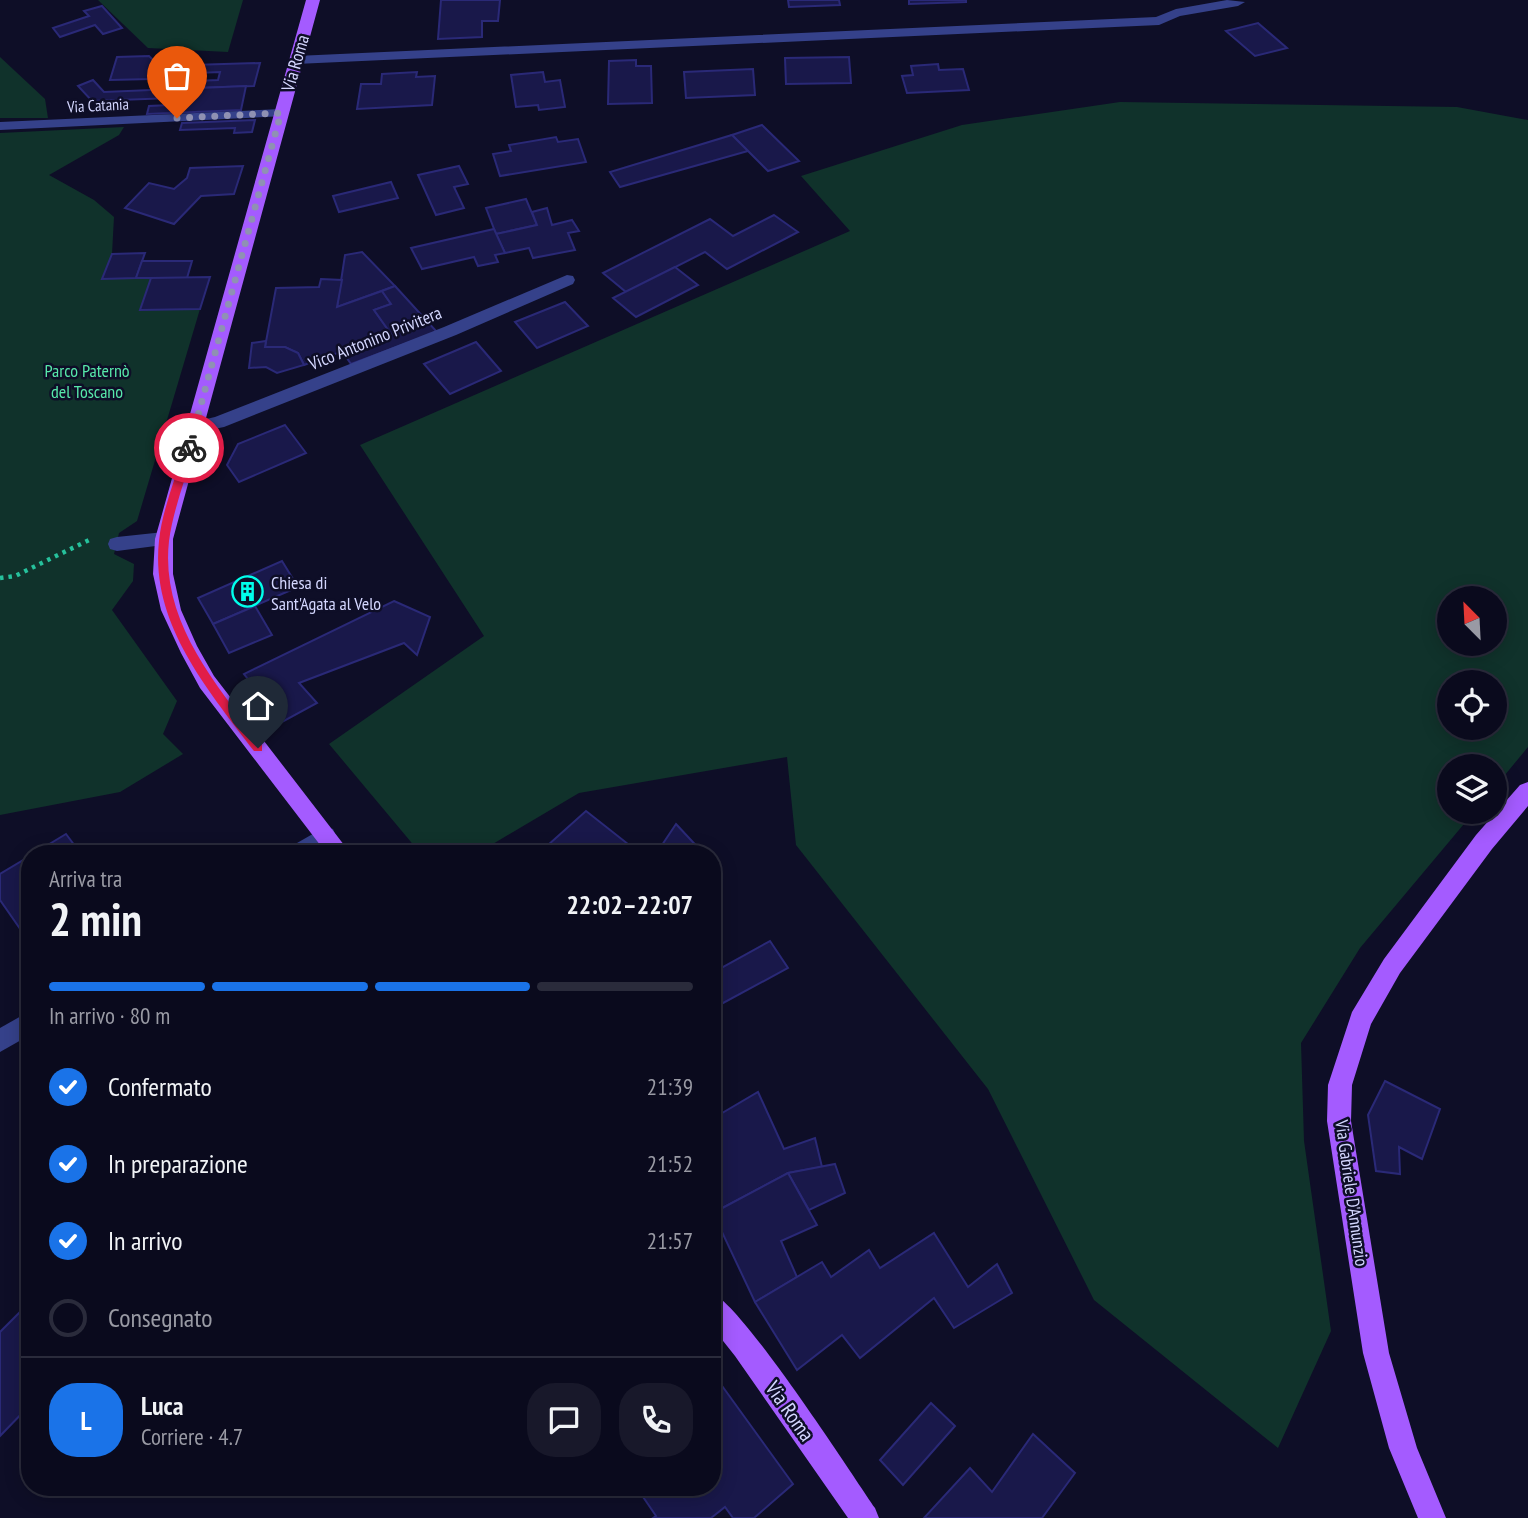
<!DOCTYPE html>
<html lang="it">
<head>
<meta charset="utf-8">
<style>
	body { margin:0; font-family:"PT Sans Narrow",sans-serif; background:#18182a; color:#f1f3f6; height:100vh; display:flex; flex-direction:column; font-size:26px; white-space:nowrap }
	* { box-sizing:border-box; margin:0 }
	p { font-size:23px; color:#999aa4 }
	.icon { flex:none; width:38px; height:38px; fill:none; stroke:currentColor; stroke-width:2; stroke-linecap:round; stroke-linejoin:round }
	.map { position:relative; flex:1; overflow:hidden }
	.sheet { position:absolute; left:21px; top:845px; width:700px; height:651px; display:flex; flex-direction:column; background:#0a0a1d; border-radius:28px; box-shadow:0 4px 18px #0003,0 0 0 2px #2a2b3b }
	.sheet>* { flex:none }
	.needle { width:46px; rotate:336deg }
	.buttons { position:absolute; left:1437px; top:586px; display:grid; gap:14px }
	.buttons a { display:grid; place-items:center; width:70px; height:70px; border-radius:50%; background:#0a0a1d; box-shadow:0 4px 18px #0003,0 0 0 2px #2a2b3b; font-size:35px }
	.pin { position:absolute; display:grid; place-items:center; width:60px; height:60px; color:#fff; margin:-72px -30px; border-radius:50% 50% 50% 0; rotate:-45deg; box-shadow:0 0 7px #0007 }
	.pin .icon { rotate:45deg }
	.courier { position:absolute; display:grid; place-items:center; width:70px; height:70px; margin:-35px; border:5px solid #e11d48; border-radius:50%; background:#fff; color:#222; box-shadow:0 2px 9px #0007 }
	.headline em { font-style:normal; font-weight:700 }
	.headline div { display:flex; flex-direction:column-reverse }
	.headline { display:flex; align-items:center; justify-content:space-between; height:119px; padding:0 28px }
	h1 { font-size:46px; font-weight:700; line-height:52px }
	.bar { display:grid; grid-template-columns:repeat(4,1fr); gap:10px 7px; align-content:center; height:84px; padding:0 28px }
	.bar i { height:9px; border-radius:5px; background:#2a2b3b }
	.bar .selected { background:#1a73e8 }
	.bar p { grid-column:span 4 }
	.line { display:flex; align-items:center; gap:18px; padding:0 28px; border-top:2px solid #2a2b3b }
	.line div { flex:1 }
	.round { display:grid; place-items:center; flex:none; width:74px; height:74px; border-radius:28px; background:#18182a }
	ol { padding:0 28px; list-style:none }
	li { display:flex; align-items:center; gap:21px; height:77px }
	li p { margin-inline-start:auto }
	li .icon { padding:7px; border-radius:50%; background:#1a73e8; color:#fff; stroke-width:4 }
	li:last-child { color:#999aa4 }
	li i { width:38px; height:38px; border:4px solid #2a2b3b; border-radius:50% }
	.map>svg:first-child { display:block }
	.green { fill:#10322b; fill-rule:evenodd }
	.building { fill:#19184a; stroke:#2a2977; stroke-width:2 }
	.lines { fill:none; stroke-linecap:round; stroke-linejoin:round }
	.path { stroke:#26c19c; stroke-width:4.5; stroke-dasharray:3.5 5; stroke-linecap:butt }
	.minor { fill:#35418a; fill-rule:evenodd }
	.major { fill:#a45bff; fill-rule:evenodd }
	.route { fill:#e11d48 }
	.done { stroke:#8f91b3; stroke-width:7; stroke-dasharray:0 12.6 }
	.labels { text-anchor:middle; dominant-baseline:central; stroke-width:5; stroke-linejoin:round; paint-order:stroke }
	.far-street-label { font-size:16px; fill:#d4d7ff; stroke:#0e0e27 }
	.street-label { font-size:18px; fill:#d4d7ff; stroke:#0e0e27 }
	.park-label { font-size:18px; fill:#57e8aa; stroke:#0e0e27 }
	.poi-label { font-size:18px; fill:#d4d7ff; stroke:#0e0e27; text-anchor:start }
	.near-street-label { font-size:21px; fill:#d4d7ff; stroke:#0e0e27 }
</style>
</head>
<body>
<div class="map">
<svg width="1528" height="1518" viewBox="0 0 1528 1518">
	<rect width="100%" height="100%" fill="#0e0e27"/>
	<!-- green -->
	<g class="green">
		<polygon points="98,0 243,0 228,52 148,48"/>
		<polygon points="0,57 45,99 48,118 0,118"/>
		<path d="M1120,102L1457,107L1528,120V747L1495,787L1494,766H1449V812H1474L1360,948L1301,1043L1304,1141L1331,1331L1278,1448L1094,1300L988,1089L796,845L787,757L579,793L476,854H421L329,744L484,636L360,445L850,231L801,176L962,125ZM1449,598H1494V644H1449ZM1449,682H1494V728H1449Z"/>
		<polygon points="124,127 119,135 49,175 94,200 114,217 112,254 103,279 151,278 141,310 200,309 137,521 119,533 114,554 134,564 133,581 112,610 177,701 163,734 183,754 120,792 0,815 0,133"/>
	</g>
	<!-- building -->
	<g class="building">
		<polygon points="441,0 500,0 498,21 482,21 482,37 438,39"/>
		<polygon points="788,0 839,0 840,5 789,7"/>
		<polygon points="909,0 966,0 966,2 909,4"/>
		<polygon points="102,6 122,28 103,34 95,25 60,37 53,28 89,16 84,11"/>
		<polygon points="1258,23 1287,48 1255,56 1226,31"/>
		<polygon points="149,56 159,66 260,63 254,86 192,88 195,81 218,80 220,72 196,73 194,78 110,80 117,57"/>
		<polygon points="849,57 851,83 786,84 785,58"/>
		<polygon points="636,60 636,66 651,66 652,103 608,104 609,61"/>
		<polygon points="938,64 939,70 963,69 969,90 907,93 902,76 913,75 911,66"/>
		<polygon points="753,69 755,95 686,98 684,72"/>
		<polygon points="417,72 416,77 435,76 432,105 357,109 361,84 381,84 382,74"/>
		<polygon points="543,72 545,82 560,80 565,107 539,110 538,105 516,107 511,75"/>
		<polygon points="93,80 104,92 246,86 241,110 147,114 149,106 170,105 172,98 92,101 78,86"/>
		<polygon points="255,120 252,132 234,133 235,128 180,130 182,123"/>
		<polygon points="762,125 799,161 768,171 732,135"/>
		<polygon points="732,135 748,151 620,187 610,172"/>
		<polygon points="556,137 558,142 578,139 586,162 500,176 493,154 511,151 509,145"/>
		<polygon points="243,166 234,194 201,196 174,224 125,208 149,183 174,189 187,178 190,168"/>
		<polygon points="459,166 468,184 454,187 464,208 436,215 418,175"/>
		<polygon points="391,182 398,198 339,212 333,196"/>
		<polygon points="526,199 537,225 496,234 486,208"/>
		<polygon points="547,208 552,225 572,220 579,231 568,233 575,250 533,258 529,248 505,253 496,234 537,225 532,212"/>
		<polygon points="774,215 798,232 727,269 705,252 626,292 603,273 710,219 733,236"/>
		<polygon points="494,229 505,253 495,255 498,262 478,266 474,257 422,269 411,248"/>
		<polygon points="362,252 395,286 337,307 345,255"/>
		<polygon points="145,253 136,278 102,279 112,254"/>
		<polygon points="142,261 192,261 187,278 136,278"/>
		<polygon points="675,267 698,285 636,317 613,298"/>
		<polygon points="210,277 200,309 140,310 151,278"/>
		<polygon points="321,279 342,280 337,307 382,291 391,304 374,310 391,334 304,365 298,353 285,347 265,347 276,288 319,287"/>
		<polygon points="395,286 437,332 351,364 342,351 391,334 374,310 391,304 382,291"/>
		<polygon points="565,302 588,326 537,348 515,322"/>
		<polygon points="266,341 265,347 285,347 298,353 304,365 277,373 266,367 249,368 252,343"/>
		<polygon points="476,342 501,371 450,394 424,364"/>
		<polygon points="285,425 306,453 239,482 227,465 238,444"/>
		<polygon points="282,561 298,587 213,624 198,598"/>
		<polygon points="394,601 430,617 417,655 404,643 299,683 317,703 282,722 244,674"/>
		<polygon points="255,606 272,635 229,653 213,624"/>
		<polygon points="586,811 633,848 627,854 538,854"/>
		<polygon points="676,824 704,854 656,854"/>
		<polygon points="66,834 81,854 33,854"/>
		<polygon points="30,856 30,943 0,900 0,874"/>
		<polygon points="770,941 788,968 712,1009 712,973"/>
		<polygon points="1385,1081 1440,1109 1422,1159 1399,1147 1400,1174 1376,1171 1368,1115"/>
		<polygon points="758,1092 784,1149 815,1138 822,1167 788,1173 713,1213 712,1119"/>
		<polygon points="835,1164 845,1193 809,1210 788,1173"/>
		<polygon points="788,1173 817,1225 781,1241 797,1277 755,1302 713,1213"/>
		<polygon points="934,1233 968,1287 997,1264 1012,1293 954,1328 934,1298 860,1358 842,1335 797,1370 755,1302 822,1262 831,1277 869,1250 880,1268"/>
		<polygon points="30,1302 30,1405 0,1436 0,1332"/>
		<polygon points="712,1372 793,1484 754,1518 733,1518 725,1507 711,1518 653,1518 656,1516 637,1488 712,1488"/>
		<polygon points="931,1403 955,1426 903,1485 880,1460"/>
		<polygon points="1033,1434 1075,1473 1042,1518 924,1518 970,1468 992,1492"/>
	</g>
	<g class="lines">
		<!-- path -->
		<polyline class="path" points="0,578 15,576 89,540"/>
		<!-- minor -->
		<g class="minor">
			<polygon points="1227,0 1245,2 1238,6 1180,16 1159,25 296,64 289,60 296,56 1156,17 1176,9"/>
			<polygon points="281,109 286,110 288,113 286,116 0,130 0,122"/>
			<polygon points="567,275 573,276 575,280 573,284 456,335 224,427 195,433 186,427 189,423 215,417 444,327"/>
			<polygon points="164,532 171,534 173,539 171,544 117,551 110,549 108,544 110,539 117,537"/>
			<path d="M325,827L333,829L336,836C326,856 306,854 287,854L290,847Z"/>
			<polygon points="30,1011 30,1035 0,1052 0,1028"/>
		</g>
		<!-- major -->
		<g class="major">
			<polygon points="306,0 320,0 173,539 173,574 181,610 197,646 214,676 351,854 327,854 200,688 181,653 161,610 153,574 155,539"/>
			<polygon points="1528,782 1528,806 1492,849 1400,973 1371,1024 1352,1085 1351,1121 1389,1353 1417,1448 1446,1518 1418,1518 1389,1448 1363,1353 1327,1121 1328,1085 1352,1012 1384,959 1476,835 1520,785"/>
			<path d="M712,1293C743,1306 849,1470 875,1508L879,1518H848L735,1356L712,1327Z"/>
		</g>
	</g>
	<!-- route -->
	<path class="route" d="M189,444L194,448C186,478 173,510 169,541C160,621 216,685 262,745V751H254C208,690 150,623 159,541C162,510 176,478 184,448Z"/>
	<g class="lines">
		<!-- done -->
		<polyline class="done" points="177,118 281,113 189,448"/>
	</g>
	<!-- icons -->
	<defs>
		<symbol id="building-ring" viewBox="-11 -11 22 22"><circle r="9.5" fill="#0e0e27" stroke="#00ffeb" stroke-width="1.5"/><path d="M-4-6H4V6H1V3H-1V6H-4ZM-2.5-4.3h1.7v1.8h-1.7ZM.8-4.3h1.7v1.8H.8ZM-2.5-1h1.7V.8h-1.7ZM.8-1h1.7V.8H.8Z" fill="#00ffeb"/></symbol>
	</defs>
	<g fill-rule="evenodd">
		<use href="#building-ring" x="230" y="574" width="35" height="35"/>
	</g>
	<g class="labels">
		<!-- far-street labels -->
		<g class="far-street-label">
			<text transform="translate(98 105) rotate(-3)">Via Catania</text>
		</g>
		<!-- street labels -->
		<g class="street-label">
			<text transform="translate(295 63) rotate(-74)">Via Roma</text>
			<text transform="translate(375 338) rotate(-22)">Vico Antonino Privitera</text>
			<text transform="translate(1352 1193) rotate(82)">Via Gabriele D'Annunzio</text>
		</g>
		<!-- park labels -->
		<g class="park-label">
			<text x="87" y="370">Parco Paternò<tspan x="87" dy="21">del Toscano</tspan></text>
		</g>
		<!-- poi labels -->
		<g class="poi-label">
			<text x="271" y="582">Chiesa di<tspan x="271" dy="21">Sant'Agata al Velo</tspan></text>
		</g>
		<!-- near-street labels -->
		<g class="near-street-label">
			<text transform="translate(790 1411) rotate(55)">Via Roma</text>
		</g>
	</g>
</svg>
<div class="buttons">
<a><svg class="needle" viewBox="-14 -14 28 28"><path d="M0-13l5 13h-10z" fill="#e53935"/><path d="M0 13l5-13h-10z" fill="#999aa4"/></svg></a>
<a><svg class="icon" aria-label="locate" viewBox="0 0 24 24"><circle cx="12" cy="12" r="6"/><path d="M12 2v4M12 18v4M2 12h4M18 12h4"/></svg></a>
<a><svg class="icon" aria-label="layers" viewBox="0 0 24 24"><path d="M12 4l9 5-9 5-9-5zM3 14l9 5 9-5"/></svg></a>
</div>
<div class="pin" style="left:177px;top:118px;background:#ea580c"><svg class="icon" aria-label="bag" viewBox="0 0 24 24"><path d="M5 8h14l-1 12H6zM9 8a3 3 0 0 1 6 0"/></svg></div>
<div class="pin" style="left:258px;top:748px;background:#1f2937"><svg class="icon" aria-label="home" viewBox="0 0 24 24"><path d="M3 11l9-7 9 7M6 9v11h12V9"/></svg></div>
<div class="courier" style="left:189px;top:448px"><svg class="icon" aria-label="bike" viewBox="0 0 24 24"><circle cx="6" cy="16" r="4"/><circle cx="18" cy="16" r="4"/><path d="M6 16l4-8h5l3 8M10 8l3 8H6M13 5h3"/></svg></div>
<section class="sheet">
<div class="headline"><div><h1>2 min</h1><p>Arriva tra</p></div><em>22:02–22:07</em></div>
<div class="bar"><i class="selected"></i><i class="selected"></i><i class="selected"></i><i></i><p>In arrivo · 80 m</p></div>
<ol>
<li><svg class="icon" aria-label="check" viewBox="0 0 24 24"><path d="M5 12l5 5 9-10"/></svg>Confermato<p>21:39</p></li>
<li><svg class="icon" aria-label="check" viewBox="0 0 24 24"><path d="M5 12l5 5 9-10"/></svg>In preparazione<p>21:52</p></li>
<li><svg class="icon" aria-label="check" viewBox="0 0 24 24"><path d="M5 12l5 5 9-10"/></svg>In arrivo<p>21:57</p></li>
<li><i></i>Consegnato</li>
</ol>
<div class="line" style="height:126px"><b class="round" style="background:#1a73e8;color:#fff">L</b><div><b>Luca</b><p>Corriere · 4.7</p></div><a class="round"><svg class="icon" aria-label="chat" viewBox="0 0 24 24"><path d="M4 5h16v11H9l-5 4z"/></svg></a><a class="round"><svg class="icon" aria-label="phone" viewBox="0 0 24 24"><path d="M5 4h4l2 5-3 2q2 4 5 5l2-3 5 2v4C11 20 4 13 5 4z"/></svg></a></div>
</section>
</div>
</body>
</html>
